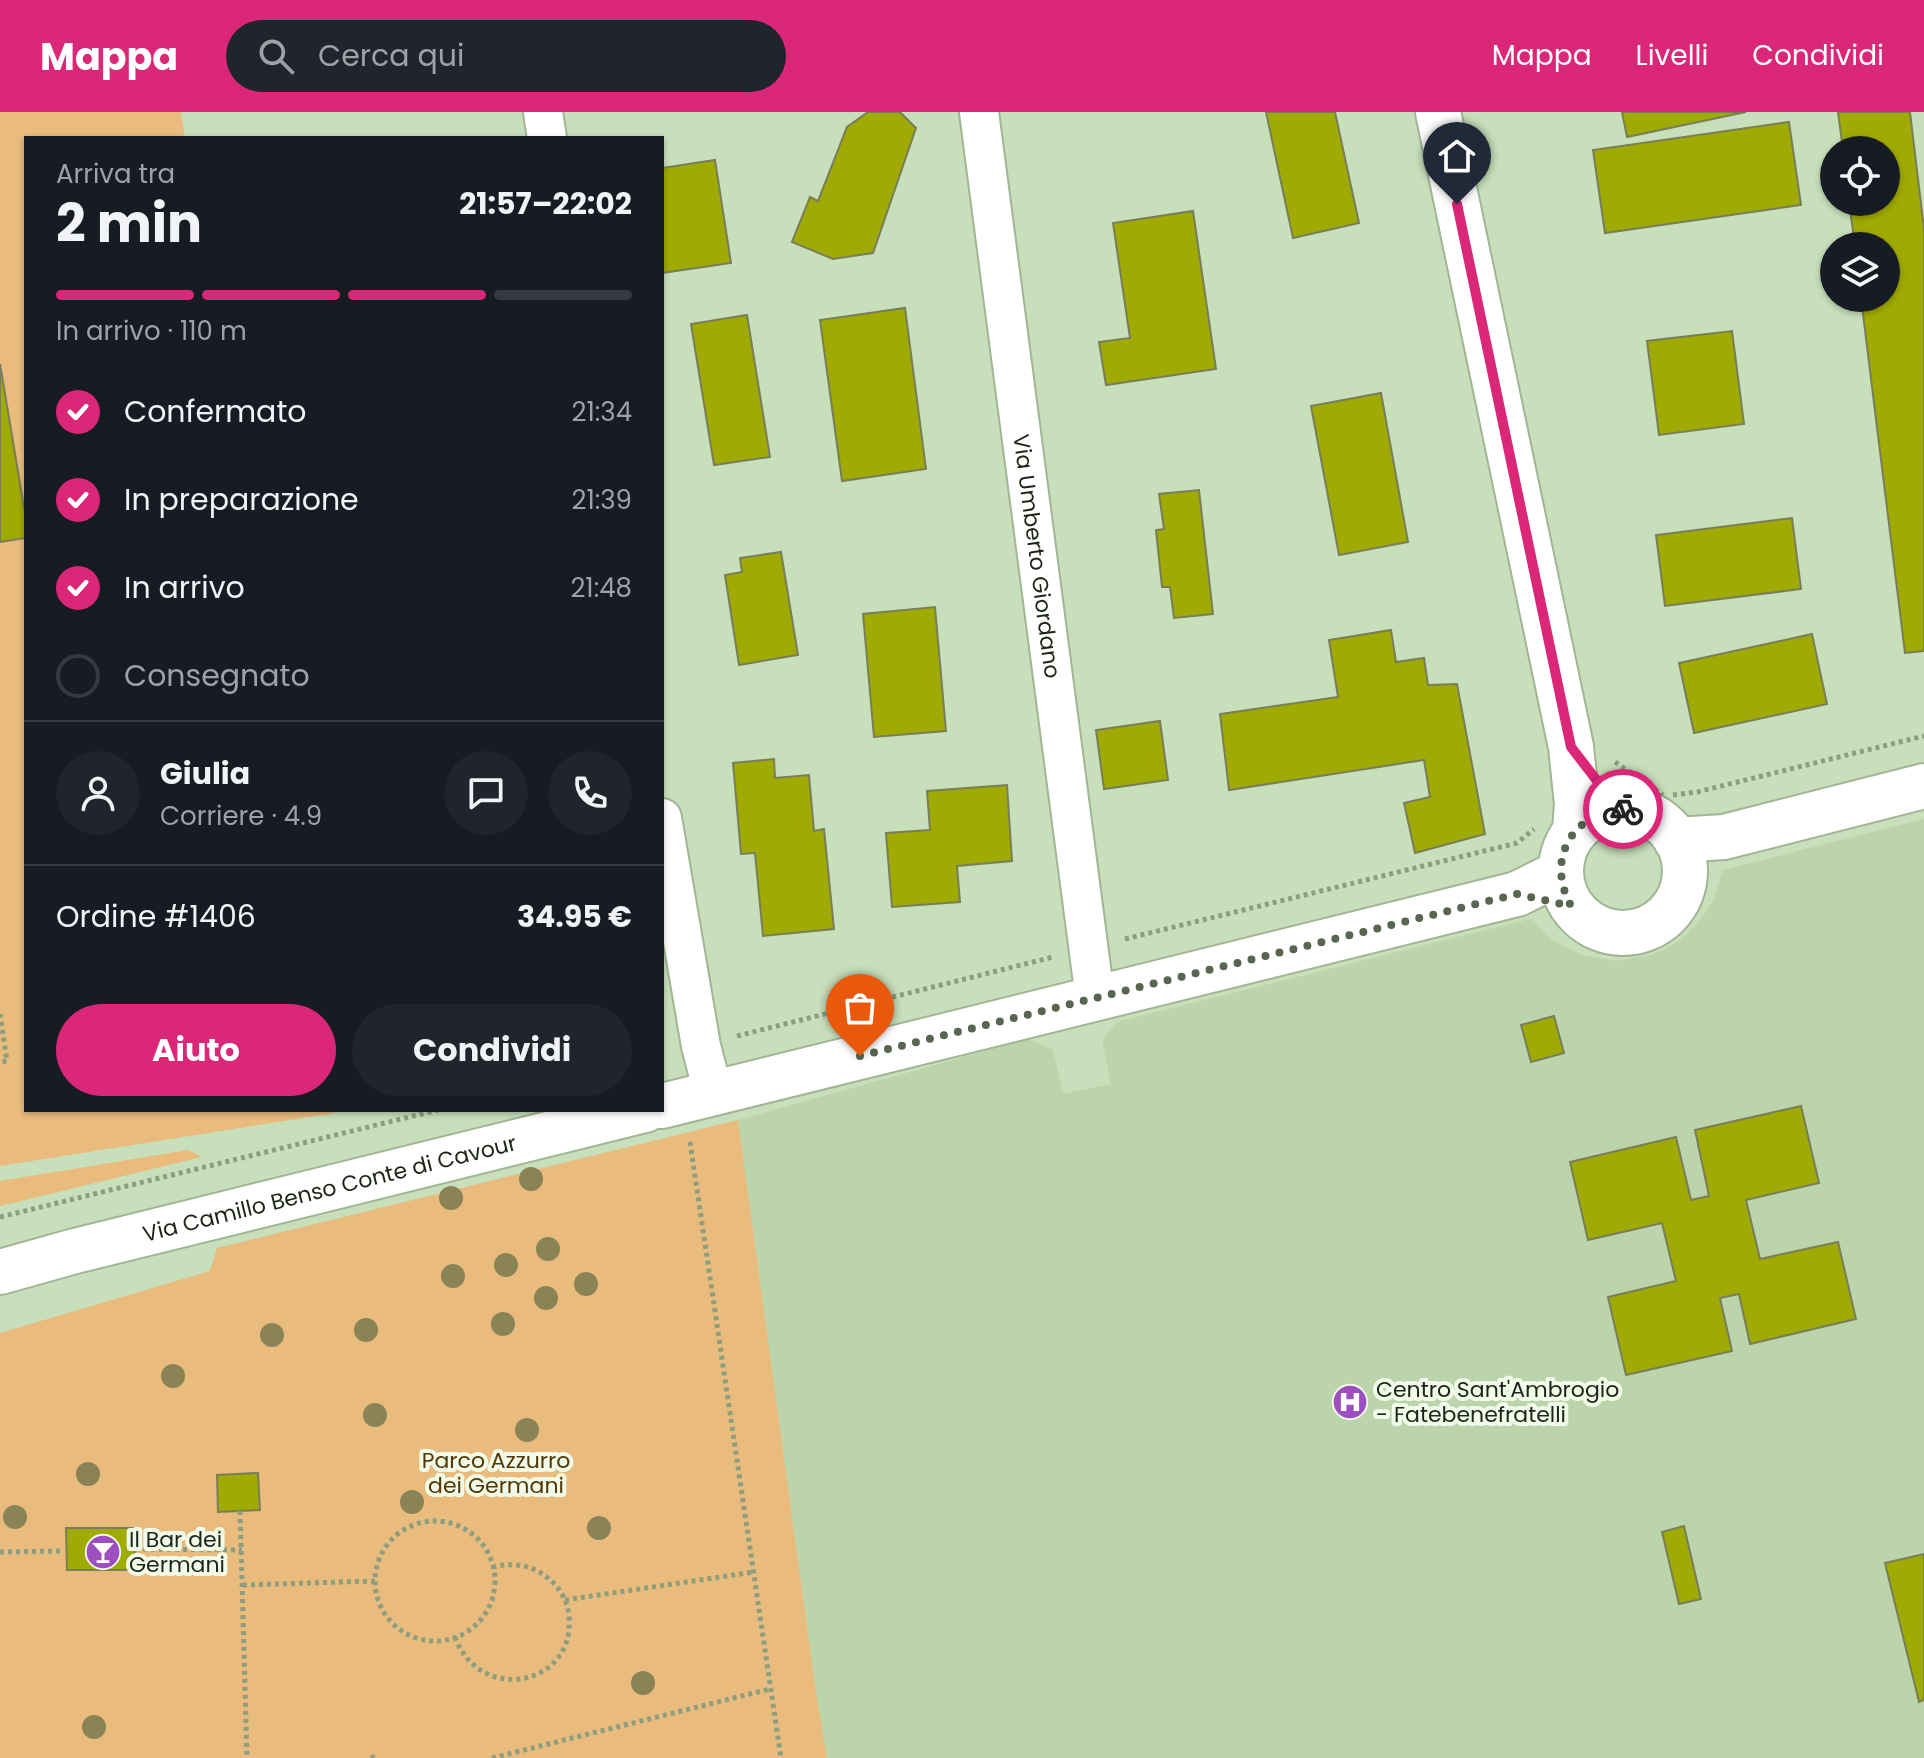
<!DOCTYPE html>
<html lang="it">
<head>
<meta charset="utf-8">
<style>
	body { margin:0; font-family:Poppins,sans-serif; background:#20242c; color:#f1f3f6; height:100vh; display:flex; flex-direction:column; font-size:30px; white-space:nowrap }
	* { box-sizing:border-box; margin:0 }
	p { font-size:26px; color:#9ea1a6 }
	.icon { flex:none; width:44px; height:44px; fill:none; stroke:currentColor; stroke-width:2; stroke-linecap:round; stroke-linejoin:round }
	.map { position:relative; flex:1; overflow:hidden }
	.drawer { position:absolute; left:24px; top:24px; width:640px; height:976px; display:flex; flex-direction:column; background:#171b24; border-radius:0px; box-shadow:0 2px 6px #0004 }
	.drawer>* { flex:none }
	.controls { position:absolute; left:1820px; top:24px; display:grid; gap:16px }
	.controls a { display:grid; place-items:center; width:80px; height:80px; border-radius:50%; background:#171b24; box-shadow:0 2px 6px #0004; font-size:40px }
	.pin { position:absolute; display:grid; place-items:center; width:68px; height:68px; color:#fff; margin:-82px -34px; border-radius:50% 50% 50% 0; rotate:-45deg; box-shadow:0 0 8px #0007 }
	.pin .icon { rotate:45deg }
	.courier { position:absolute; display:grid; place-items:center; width:80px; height:80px; margin:-40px; border:6px solid #db2777; border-radius:50%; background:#fff; color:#222; box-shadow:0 2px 10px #0007 }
	.summary em { font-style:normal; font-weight:700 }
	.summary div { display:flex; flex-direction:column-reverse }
	.summary { display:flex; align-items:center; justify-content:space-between; height:136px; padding:0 32px }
	h1 { font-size:52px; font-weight:700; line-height:60px }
	.bar { display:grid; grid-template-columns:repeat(4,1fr); gap:12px 8px; align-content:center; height:96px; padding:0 32px }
	.bar i { height:10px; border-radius:6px; background:#363941 }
	.bar .selected { background:#db2777 }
	.bar p { grid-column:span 4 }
	.line { display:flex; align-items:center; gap:20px; padding:0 32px; border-top:2px solid #363941 }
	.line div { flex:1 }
	.round { display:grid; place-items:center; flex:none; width:84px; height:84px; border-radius:42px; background:#20242c }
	ol { padding:0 32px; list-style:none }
	li { display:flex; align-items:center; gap:24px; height:88px }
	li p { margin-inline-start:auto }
	li .icon { padding:8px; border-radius:50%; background:#db2777; color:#fff; stroke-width:4 }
	li:last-child { color:#9ea1a6 }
	li i { width:44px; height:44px; border:4px solid #363941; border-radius:50% }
	.action { display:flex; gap:16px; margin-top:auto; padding:16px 32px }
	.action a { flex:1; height:92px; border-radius:48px; background:#db2777; color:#fff; font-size:32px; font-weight:700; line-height:92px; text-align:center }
	.action a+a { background:#20242c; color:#f1f3f6 }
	header { display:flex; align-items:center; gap:48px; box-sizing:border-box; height:112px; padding:0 40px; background:#db2777; color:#fff }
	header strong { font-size:38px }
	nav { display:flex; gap:44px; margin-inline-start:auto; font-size:28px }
	.search { width:560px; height:72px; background:#20242c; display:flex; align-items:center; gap:20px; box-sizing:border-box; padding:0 28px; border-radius:44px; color:#9ea1a6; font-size:30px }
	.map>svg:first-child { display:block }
	.built { fill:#bbd4ab }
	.green { fill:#e9bb7d }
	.building { fill:#9faa02; stroke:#797e59; stroke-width:2 }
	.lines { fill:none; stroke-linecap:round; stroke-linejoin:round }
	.minor-casing { stroke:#a0b694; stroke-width:42 }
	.tertiary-casing { stroke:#a0b694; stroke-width:48 }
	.path { stroke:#8c9e81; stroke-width:5; stroke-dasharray:4 4; stroke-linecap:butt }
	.minor { stroke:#fff; stroke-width:38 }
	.tertiary { stroke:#fff; stroke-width:44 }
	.tree { fill:#898356 }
	.done { stroke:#586650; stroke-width:8; stroke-dasharray:0 14.4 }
	.route { stroke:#db2777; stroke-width:10 }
	.labels { text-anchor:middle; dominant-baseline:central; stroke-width:8; stroke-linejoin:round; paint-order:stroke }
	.street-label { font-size:22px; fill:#1c2517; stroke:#f0fce9 }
	.poi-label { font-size:22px; fill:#1c2517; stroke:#f0fce9; text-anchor:start }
	.park-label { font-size:22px; fill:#553703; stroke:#f0fce9 }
</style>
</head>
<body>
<header>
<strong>Mappa</strong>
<div class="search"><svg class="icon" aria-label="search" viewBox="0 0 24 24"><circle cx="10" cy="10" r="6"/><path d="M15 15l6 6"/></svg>Cerca qui</div>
<nav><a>Mappa</a><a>Livelli</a><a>Condividi</a></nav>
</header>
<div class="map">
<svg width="1924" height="1646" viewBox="0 0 1924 1646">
	<rect width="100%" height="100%" fill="#c8dfbb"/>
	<!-- built -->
	<polygon class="built" points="1924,707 1924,1646 827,1646 815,1573 738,1008 1028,927 1053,937 1063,982 1111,972 1102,928 1117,910 1530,807 1555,830 1585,844 1617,849 1650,843 1666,837 1680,828 1698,811 1713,790 1723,758"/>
	<!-- green -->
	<g class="green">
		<polygon points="0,0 181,0 185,26 26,26 26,998 334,998 335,1001 0,1054"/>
		<polygon points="738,1008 815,1573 827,1646 0,1646 0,1221 210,1159 217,1136"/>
		<polygon points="188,1038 202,1045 0,1094 0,1069"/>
	</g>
	<!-- building -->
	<g class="building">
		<polygon points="868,0 900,0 916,16 873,141 833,147 792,130 810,85 818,89 847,15"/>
		<polygon points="1266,0 1335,0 1359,111 1293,126"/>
		<polygon points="1622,0 1746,0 1627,25"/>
		<polygon points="1838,0 1910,0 1924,117 1924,539 1905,541 1861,186 1886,186 1886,134 1855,134 1849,90 1886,90 1886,38 1843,38"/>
		<polygon points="1789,10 1801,93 1605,121 1593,38"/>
		<polygon points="715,48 731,151 662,161 662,56"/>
		<polygon points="1193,99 1216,257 1106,273 1099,230 1130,226 1113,111"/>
		<polygon points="905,196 926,357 842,369 820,208"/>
		<polygon points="747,203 770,345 714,353 691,212"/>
		<polygon points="1732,219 1744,312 1659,323 1647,229"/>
		<polygon points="0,252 26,407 26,426 0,430"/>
		<polygon points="1381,281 1408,430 1339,443 1311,294"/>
		<polygon points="1199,378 1213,502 1174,506 1170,475 1162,475 1156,418 1164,417 1159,382"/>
		<polygon points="1792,406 1801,477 1665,494 1656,423"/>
		<polygon points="781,440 798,543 739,553 725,463 742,460 740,446"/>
		<polygon points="935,495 946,619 874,625 863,502"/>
		<polygon points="1391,518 1396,550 1424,546 1428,573 1457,572 1485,722 1415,741 1404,691 1430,685 1424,648 1229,678 1220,602 1338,585 1329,528"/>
		<polygon points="1812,522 1827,592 1694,621 1679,551"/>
		<polygon points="1160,609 1168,668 1104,677 1096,618"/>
		<polygon points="774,647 775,666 809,663 814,719 824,717 834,817 763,824 755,741 741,742 733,651"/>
		<polygon points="1007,673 1012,749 957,754 960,790 892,795 886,721 930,718 927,679"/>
		<polygon points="1554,904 1564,941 1531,950 1521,913"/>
		<polygon points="1801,994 1819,1071 1746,1088 1760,1147 1838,1130 1856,1207 1750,1232 1739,1182 1720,1186 1732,1239 1626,1263 1608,1185 1676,1169 1662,1111 1588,1128 1570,1050 1676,1025 1691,1088 1709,1084 1695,1018"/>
		<polygon points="258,1361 260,1398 218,1400 217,1363"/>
		<polygon points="1684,1414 1701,1487 1679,1492 1662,1420"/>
		<polygon points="66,1416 134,1416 135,1458 67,1458"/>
		<polygon points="1924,1442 1924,1588 1919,1590 1885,1451"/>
	</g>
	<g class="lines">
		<defs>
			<g id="minor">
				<polyline points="543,0 547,26"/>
				<path id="s1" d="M979,0L1095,886"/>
				<polyline points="662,706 701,934 713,980"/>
			</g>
			<g id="tertiary">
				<polyline points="1438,0 1571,635 1577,692 1575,719"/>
				<circle cx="1623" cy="759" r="62"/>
				<polyline points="1676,728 1724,725 1924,674"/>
				<polyline points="662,994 1517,782 1561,760"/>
				<path id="s2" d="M0,1160L75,1139L645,998"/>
			</g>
		</defs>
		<!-- minor casing -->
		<use href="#minor" class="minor-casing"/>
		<!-- tertiary casing -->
		<use href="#tertiary" class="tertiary-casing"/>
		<!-- path -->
		<g class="path">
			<polyline points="1615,650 1663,683"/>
			<polyline points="1618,680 1665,684"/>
			<polyline points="1673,683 1697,680 1924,624"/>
			<polyline points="1125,827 1517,731 1534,717"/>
			<polyline points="0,902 7,949 0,950"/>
			<polyline points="737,924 1053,845"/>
			<polyline points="690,1030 781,1646"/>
			<polyline points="0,1105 438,998"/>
			<polyline points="240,1399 247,1646"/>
			<circle cx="435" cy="1469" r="60"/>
			<polyline points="135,1437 242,1438"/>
			<polyline points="0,1440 63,1439"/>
			<polyline points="243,1473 376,1469"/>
			<polyline points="565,1488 754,1460"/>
			<path d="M455,1525C480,1593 575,1574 569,1505C568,1490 561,1477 550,1468C534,1453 514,1450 493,1455"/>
			<polyline points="372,1643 373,1646"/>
			<polyline points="492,1646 770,1577"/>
		</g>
		<!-- minor -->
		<use href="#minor" class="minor"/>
		<!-- tertiary -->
		<use href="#tertiary" class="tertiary"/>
	</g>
	<!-- trees -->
	<g class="tree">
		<circle cx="531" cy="1067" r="12"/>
		<circle cx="451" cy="1086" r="12"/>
		<circle cx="548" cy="1137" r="12"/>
		<circle cx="506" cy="1153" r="12"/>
		<circle cx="453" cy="1164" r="12"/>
		<circle cx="586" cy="1172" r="12"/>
		<circle cx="546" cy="1186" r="12"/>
		<circle cx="503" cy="1212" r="12"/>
		<circle cx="366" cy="1218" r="12"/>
		<circle cx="272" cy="1223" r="12"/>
		<circle cx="173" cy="1264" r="12"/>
		<circle cx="375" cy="1303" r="12"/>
		<circle cx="527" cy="1318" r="12"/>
		<circle cx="88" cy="1362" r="12"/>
		<circle cx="412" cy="1390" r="12"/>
		<circle cx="15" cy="1405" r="12"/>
		<circle cx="599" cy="1416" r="12"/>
		<circle cx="643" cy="1571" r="12"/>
		<circle cx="94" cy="1615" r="12"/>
	</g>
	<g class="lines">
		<!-- done -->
		<path class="done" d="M860,944L1517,782L1571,794C1545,746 1573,701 1623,697"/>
		<!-- route -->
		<polyline class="route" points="1457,92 1571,635 1605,679 1623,697"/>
	</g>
	<!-- icons -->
	<defs>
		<symbol id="hospital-disc" viewBox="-11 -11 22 22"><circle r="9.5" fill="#9d4fc0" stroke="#f0fce9"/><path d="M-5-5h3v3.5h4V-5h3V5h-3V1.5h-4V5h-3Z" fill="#fff"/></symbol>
		<symbol id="bar-disc" viewBox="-11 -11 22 22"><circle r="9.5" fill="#9d4fc0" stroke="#f0fce9"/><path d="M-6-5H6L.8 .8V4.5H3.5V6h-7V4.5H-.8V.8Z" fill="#fff"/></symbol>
	</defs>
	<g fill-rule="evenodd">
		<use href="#hospital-disc" x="1330" y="1270" width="40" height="40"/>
		<use href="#bar-disc" x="83" y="1420" width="40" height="40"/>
	</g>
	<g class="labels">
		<!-- street labels -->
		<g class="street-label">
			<text stroke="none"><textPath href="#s1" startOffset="448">Via Umberto Giordano</textPath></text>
			<text stroke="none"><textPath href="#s2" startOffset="340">Via Camillo Benso Conte di Cavour</textPath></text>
		</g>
		<!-- poi labels -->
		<g class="poi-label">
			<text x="1376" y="1277">Centro Sant'Ambrogio<tspan x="1376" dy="25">- Fatebenefratelli</tspan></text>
			<text x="129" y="1427">Il Bar dei<tspan x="129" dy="25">Germani</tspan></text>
		</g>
		<!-- park labels -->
		<g class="park-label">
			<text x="496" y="1348">Parco Azzurro<tspan x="496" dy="25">dei Germani</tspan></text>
		</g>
	</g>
</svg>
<div class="controls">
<a><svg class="icon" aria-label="locate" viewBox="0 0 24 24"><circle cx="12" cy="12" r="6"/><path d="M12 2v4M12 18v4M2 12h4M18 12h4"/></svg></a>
<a><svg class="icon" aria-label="layers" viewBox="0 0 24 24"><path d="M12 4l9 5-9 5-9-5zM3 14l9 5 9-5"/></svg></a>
</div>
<div class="pin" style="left:860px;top:944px;background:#ea580c"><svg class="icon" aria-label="bag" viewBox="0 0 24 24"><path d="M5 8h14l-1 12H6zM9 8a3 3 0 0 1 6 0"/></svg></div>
<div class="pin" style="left:1457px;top:92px;background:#1f2937"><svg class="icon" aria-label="home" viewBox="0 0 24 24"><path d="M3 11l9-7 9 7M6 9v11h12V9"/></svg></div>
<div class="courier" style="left:1623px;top:697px"><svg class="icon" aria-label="bike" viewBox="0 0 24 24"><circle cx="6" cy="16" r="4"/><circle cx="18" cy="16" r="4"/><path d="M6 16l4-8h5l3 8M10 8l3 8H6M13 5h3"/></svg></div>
<section class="drawer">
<div class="summary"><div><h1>2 min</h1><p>Arriva tra</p></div><em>21:57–22:02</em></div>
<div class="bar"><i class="selected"></i><i class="selected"></i><i class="selected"></i><i></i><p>In arrivo · 110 m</p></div>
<ol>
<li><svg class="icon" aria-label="check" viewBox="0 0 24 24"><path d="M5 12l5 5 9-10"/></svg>Confermato<p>21:34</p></li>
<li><svg class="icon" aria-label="check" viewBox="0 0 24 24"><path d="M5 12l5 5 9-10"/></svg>In preparazione<p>21:39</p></li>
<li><svg class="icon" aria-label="check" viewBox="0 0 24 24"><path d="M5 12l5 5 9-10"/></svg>In arrivo<p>21:48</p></li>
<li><i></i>Consegnato</li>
</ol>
<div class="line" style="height:144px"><a class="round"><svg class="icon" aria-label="person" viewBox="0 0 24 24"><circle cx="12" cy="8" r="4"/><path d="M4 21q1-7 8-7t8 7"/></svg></a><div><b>Giulia</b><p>Corriere · 4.9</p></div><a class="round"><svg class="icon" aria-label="chat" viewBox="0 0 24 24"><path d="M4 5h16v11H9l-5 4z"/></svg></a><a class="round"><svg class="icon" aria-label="phone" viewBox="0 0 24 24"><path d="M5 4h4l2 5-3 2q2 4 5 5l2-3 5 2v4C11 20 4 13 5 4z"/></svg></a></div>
<div class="line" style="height:104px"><div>Ordine #1406</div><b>34.95 €</b></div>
<div class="action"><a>Aiuto</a><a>Condividi</a></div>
</section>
</div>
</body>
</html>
